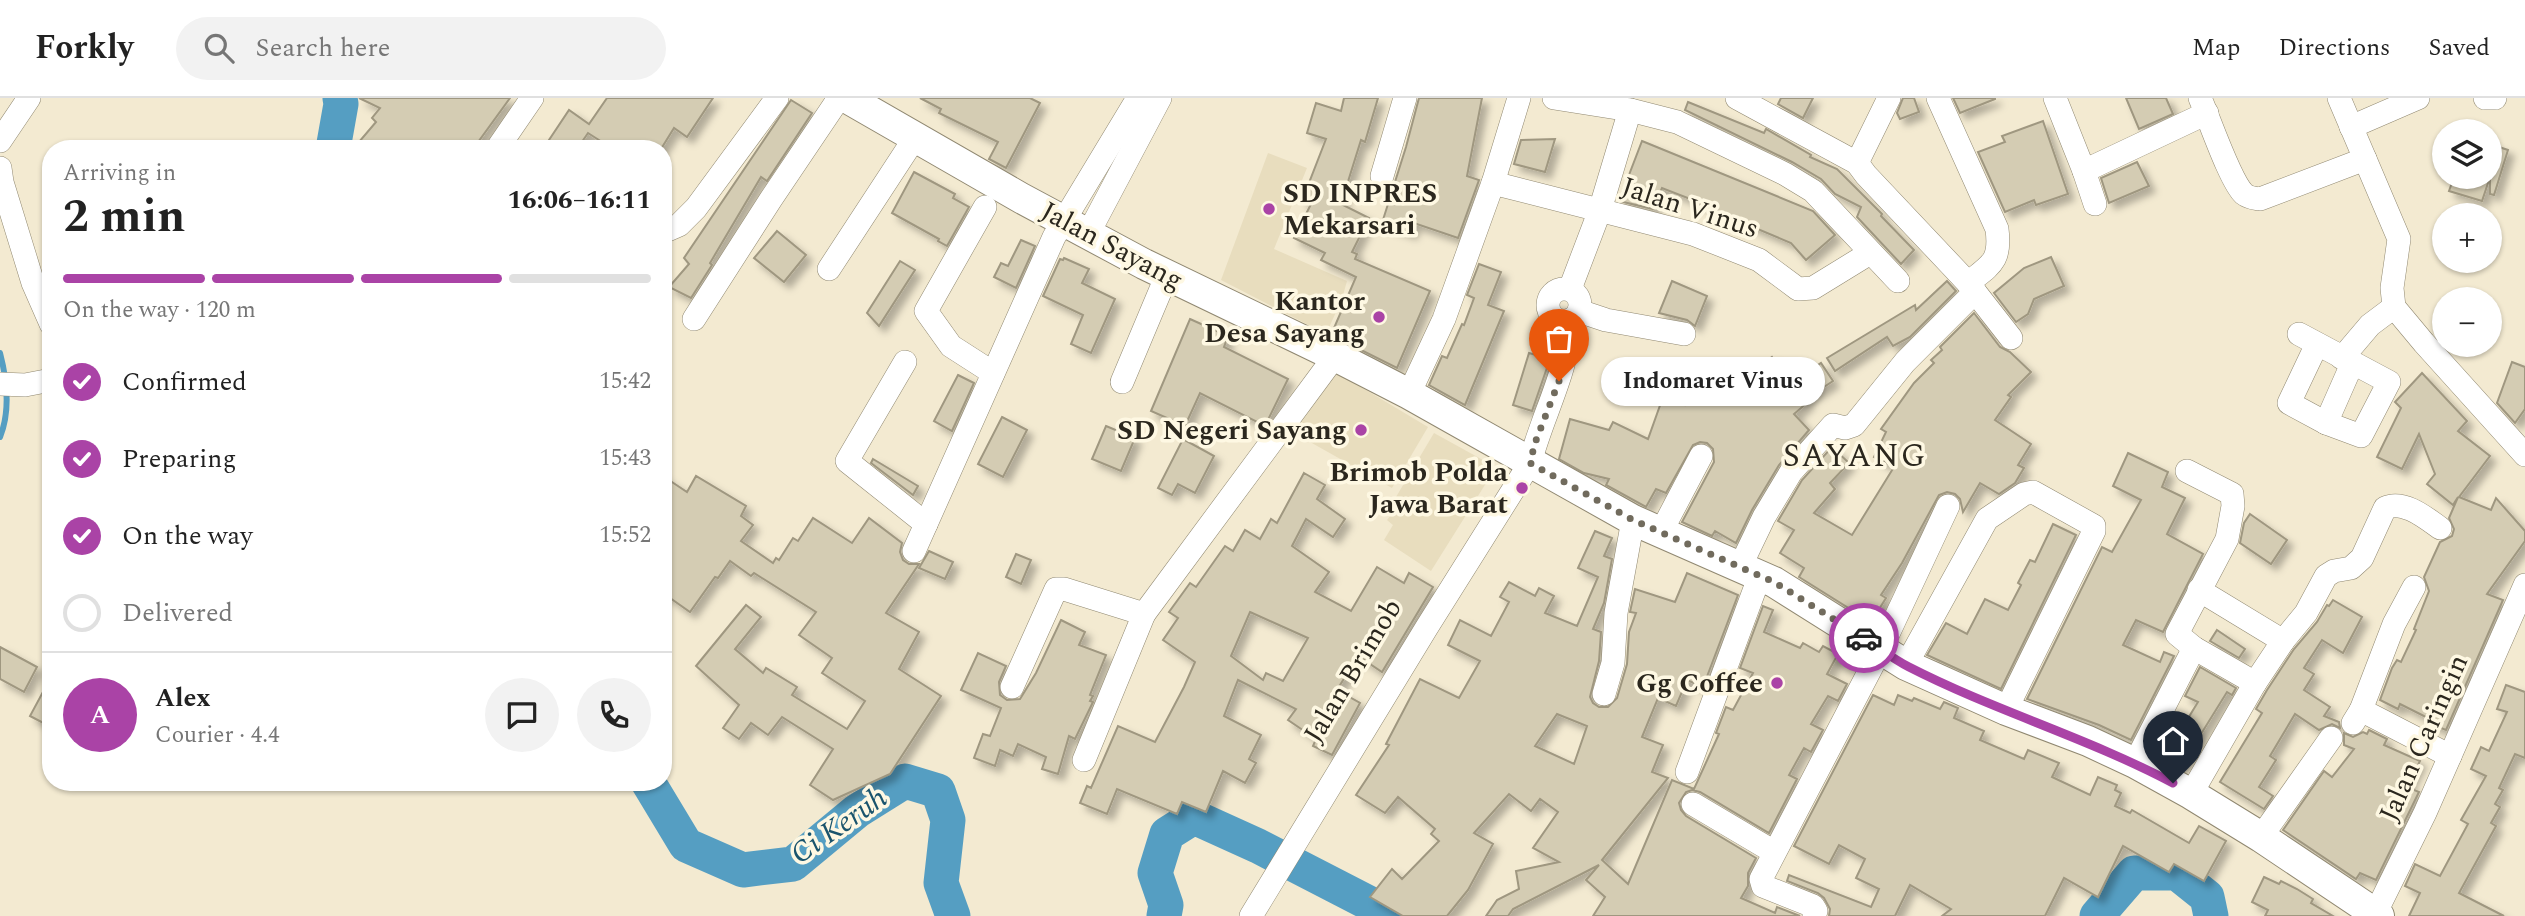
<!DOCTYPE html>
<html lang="en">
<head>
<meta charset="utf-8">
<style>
	body { margin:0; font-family:Spectral,serif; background:#f2f2f2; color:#222; height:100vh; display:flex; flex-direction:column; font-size:26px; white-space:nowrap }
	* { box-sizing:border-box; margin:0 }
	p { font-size:23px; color:#767676 }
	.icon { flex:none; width:38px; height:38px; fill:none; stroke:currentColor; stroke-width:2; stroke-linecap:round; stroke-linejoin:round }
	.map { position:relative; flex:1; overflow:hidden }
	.drawer { position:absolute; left:42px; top:42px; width:630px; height:651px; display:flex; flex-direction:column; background:#fff; border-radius:28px; box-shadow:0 2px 5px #0004 }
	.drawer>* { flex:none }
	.controls { position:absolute; left:2432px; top:21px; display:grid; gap:14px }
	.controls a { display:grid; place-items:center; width:70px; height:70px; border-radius:50%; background:#fff; box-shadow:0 2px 5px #0004; font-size:35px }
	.pin { position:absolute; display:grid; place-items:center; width:60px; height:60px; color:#fff; margin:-72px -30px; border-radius:50% 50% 50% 0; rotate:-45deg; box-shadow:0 0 7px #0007 }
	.pin .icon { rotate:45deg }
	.courier { position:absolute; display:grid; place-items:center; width:70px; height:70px; margin:-35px; border:5px solid #aa43a6; border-radius:50%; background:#fff; color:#222; box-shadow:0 2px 9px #0007 }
	.bubble { position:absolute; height:49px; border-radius:24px; background:#fff; box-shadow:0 2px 5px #0004; font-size:23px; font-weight:700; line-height:49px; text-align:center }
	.head em { font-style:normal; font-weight:700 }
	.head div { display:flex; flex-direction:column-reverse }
	.head { display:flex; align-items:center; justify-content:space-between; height:119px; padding:0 21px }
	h1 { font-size:46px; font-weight:700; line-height:52px }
	.bar { display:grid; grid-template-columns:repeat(4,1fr); gap:10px 7px; align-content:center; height:84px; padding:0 21px }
	.bar i { height:9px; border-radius:5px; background:#e0e0e0 }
	.bar .active { background:#aa43a6 }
	.bar p { grid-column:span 4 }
	.line { display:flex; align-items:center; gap:18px; padding:0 21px; border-top:2px solid #e0e0e0 }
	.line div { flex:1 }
	.round { display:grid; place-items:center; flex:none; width:74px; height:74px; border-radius:37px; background:#f2f2f2 }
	ol { padding:0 21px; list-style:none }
	li { display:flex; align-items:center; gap:21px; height:77px }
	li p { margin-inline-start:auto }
	li .icon { padding:7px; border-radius:50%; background:#aa43a6; color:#fff; stroke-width:4 }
	li:last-child { color:#767676 }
	li i { width:38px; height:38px; border:4px solid #e0e0e0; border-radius:50% }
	header { display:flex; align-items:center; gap:42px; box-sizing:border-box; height:98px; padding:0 35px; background:#fff; border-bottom:2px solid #e0e0e0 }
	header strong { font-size:33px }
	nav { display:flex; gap:38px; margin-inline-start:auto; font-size:24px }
	.search { width:490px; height:63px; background:#f2f2f2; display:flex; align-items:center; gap:18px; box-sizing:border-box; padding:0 24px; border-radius:38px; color:#767676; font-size:26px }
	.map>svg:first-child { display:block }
	.built { fill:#e8ddbe }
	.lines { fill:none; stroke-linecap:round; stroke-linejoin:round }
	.stream { stroke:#559ec2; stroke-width:6 }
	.river { stroke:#559ec2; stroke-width:35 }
	.building { fill:#d4ccb3; stroke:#9f9780; stroke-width:2; fill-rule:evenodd; filter:url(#shadow) }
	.minor-casing { stroke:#908871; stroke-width:24 }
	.major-casing { stroke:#908871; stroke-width:32 }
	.minor { stroke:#fff; stroke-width:23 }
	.major { stroke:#fff; stroke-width:30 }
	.done { stroke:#716b5d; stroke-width:7; stroke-dasharray:0 12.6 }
	.route { stroke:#aa43a6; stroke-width:9 }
	.poi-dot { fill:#aa43a6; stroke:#fef8e3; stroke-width:2.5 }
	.labels { text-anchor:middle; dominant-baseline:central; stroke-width:7; stroke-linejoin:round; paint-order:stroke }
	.poi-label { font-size:28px; font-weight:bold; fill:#2b271e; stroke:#fef8e3; text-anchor:end }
	.street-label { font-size:28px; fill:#2b271e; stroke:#fef8e3 }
	.water-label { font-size:30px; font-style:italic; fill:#1a546d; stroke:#fef8e3 }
	.quarter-label { font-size:32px; letter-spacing:2px; fill:#2b271e; stroke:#fef8e3 }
</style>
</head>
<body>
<header>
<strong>Forkly</strong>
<div class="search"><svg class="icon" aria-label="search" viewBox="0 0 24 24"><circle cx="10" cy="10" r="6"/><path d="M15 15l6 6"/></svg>Search here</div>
<nav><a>Map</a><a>Directions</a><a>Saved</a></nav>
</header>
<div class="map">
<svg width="2525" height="818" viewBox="0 0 2525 818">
	<defs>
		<filter id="shadow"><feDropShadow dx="6" dy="6" stdDeviation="3.5" flood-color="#0004"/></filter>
	</defs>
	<rect width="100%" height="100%" fill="#f3ead1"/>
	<!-- built -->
	<g class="built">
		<polygon points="1268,55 1307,70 1274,151 1347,183 1342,201 1326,236 1221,182"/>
		<polygon points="1329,270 1428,329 1392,390 1294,335"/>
		<polygon points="1434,335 1492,367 1488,382 1431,473 1384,442 1393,427 1387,422 1399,406 1396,399"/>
	</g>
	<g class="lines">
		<!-- stream -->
		<path class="stream" d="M0,255C7,282 11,312 0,339"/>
		<!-- river -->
		<g class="river">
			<polyline points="333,51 341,6 340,0"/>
			<polyline points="648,684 686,747 743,772 793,766 857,713 905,683 938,693 948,722 941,785 953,818"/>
			<polyline points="1164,818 1166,807 1155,775 1167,736 1194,719 1258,748 1394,818"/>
			<polyline points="2097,818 2134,775 2177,775 2207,799 2211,818"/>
		</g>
	</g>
	<!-- building -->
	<g class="building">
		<polygon points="359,0 510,0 473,51 353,51 376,24 372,20 380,10"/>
		<polygon points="607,0 713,0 687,39 674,30 661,51 613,51 588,35 577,51 543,51 569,12 589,26"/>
		<polygon points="920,0 1030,0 1040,5 1006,70 989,61 998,44 939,15 941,11"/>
		<polygon points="1344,0 1378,0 1365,44 1361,42 1341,106 1369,120 1352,154 1357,156 1355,161 1430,193 1397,270 1331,237 1356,179 1321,162 1325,155 1294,140 1311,106 1302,103 1326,41 1307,35 1316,5 1341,13"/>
		<polygon points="1419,0 1482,0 1467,78 1479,82 1458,140 1414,125 1411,135 1382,125 1406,49"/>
		<polygon points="1781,0 1813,0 1803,20 1778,6"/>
		<polygon points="1903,0 1914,0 1919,14 1900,21 1897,15"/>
		<polygon points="1953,0 1995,0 1995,1 1960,15"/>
		<polygon points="2126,0 2166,0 2173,16 2139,31"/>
		<polygon points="791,2 812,15 767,83 761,79 710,165 712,167 691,200 669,189 689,166 684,160"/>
		<polygon points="1688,4 1764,35 1766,31 1811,57 1810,59 1837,71 1882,116 1881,118 1914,152 1901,166 1857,119 1861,109 1835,96 1821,81 1792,64 1685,12"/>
		<polygon points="2043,23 2068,96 2036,107 2034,102 2005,114 1978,54 2005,44 2002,38"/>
		<polygon points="1555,41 1545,74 1514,66 1521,42"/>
		<polygon points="1642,43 1813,113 1835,137 1806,162 1791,145 1705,109 1706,107 1662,90 1653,111 1619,103"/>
		<polygon points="2490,46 2508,52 2494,97 2490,96"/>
		<polygon points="2137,64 2149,88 2109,105 2101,80"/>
		<polygon points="914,74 955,96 953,100 969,109 947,148 938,143 939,141 892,115"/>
		<polygon points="2454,79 2490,79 2482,103 2449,93"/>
		<polygon points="777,133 806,157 784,184 754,160"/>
		<polygon points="1021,142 1035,148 1016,190 994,179 1001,165 1008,168"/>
		<polygon points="2051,159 2064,188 2034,201 2028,216 2016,224 1994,195 2024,170"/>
		<polygon points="1064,160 1089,171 1082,185 1115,201 1091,255 1071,246 1083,217 1043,198 1060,161 1063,162"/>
		<polygon points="900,163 915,172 879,228 867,215"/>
		<polygon points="1479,166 1501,174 1488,207 1504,213 1465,307 1429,287 1442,258 1447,260 1462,226 1464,227 1474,200 1467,197"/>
		<polygon points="1672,183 1707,198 1695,228 1687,222 1659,215"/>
		<polygon points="1947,183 1956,193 1910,239 1893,248 1887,239 1835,273 1827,260 1915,207 1916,212"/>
		<polygon points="1974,215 2000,249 2010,254 2031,274 2008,297 2011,299 1995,322 2031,346 2018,367 2024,370 2015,385 1999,396 1980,385 1963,414 1960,401 1955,396 1947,394 1939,397 1902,465 1881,497 1886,500 1871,524 1799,479 1804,470 1780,455 1794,432 1778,423 1802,382 1832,349 1849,365 1830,385 1835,391 1814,415 1852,437 1894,369 1874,359 1886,334 1881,331 1914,285 1934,265 1931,262 1942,252 1940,249"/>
		<polygon points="1190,221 1228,238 1224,249 1288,281 1265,328 1200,295 1185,328 1151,313"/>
		<polygon points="1529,255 1550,261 1532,313 1513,307"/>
		<polygon points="1772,259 1792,284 1821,265 1833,283 1806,301 1808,304 1794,316 1809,332 1779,367 1752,412 1736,445 1715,433 1712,438 1682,424 1714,364 1713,351 1707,345 1700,344 1693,347 1666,395 1656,391 1646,409 1606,387 1609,381 1584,375 1559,361 1570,321 1609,332 1613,324 1648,341 1663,299 1685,307 1720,276 1737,296 1760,273 1758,270"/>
		<polygon points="2512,264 2525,269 2525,311 2515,325 2497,305"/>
		<polygon points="2422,275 2467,323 2458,333 2490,358 2459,399 2491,412 2496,400 2525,433 2525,443 2487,496 2503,502 2446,632 2428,625 2430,621 2400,606 2398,611 2380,602 2392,570 2397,562 2401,564 2416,532 2414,531 2429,493 2424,479 2440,444 2452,438 2454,431 2449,420 2458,399 2453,407 2427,386 2435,376 2419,336 2402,371 2377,359 2401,310 2395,304"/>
		<polygon points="958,277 974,285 952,333 934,323"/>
		<polygon points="1002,319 1027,332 1003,379 978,366"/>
		<polygon points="1106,328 1135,340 1121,373 1092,361"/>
		<polygon points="1183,341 1214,358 1195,395 1178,386 1172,397 1158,390"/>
		<polygon points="2128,355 2168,374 2162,389 2185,400 2167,436 2203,456 2163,534 2136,522 2123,547 2160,564 2164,554 2174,558 2131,642 2099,627 2027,601 2102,449 2112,454 2141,402 2113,388"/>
		<polygon points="873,361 918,388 913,397 871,365"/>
		<path d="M1304,375L1325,387L1317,401L1345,421L1333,439L1306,421L1292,448L1329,474L1315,494L1351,513L1377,469L1404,485L1409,475L1433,489L1382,574L1358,558L1337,592L1360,605L1332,657L1313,648L1316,641L1288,622L1296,611L1238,582L1224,618L1261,637L1249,661L1256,665L1245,685L1223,673L1206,714L1182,704L1177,716L1117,691L1107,716L1080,705L1087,688L1091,690L1118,628L1155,644L1184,589L1195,564L1163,542L1178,520L1169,514L1190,485L1196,489L1225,448L1233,453L1245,432L1260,441L1271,421L1277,425ZM1250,514L1308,540L1283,583L1266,575L1263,582L1231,558Z"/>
		<polygon points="663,378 687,394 696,378 746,408 741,418 753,427 741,443 773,465 776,460 779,462 793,440 798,443 813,420 852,445 869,420 902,445 900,454 903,462 909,466 919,466 886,515 919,534 899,571 941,598 890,676 833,702 810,687 833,651 782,619 768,637 751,625 739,641 723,630 739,607 696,568 746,507 761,519 735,551 763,575 766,570 797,589 792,597 847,631 865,603 822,575 832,560 799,537 816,514 754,475 751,478 730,463 718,480 715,479 690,514 663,495"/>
		<polygon points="2250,416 2287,442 2271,466 2240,445 2244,425"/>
		<polygon points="2053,426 2076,437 2001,591 1927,557 1946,525 1967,536 1985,501 2008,512 2021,487 2018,485 2030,462 2035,464"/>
		<path d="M1595,433L1612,440L1604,458L1612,461L1604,505L1593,531L1601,534L1599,563L1590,599L1593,605L1599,609H1608L1617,600L1627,566L1629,534L1636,515L1630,514L1635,491L1675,504L1687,475L1738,497L1703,589L1687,582L1676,608L1658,600L1642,639L1663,647L1652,674L1668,680L1602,762L1628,786L1672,682L1694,691L1719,636L1716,635L1726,609L1733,612L1753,575L1740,570L1763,508L1773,512L1764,534L1800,550L1803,545L1819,554L1823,548L1838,556L1827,576L1847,586L1838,603L1828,598L1811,626L1823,632L1811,654L1804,650L1789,677L1797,681L1769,735L1700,694L1692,692L1686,694L1679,705L1681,712L1686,718L1756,760L1748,775V788L1741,800L1775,815L1777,809L1800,818H1593L1605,799L1586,782L1599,767L1513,811L1508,818H1486L1497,802L1519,791L1516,773L1559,764L1533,750L1558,714L1540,701L1531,713L1509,696L1474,735L1493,746L1468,792L1447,818H1403L1370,799L1392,771L1402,781L1439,743L1431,736L1435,731L1398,699L1385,715L1356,697L1389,647L1386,646L1420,581L1459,600L1480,563L1448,547L1460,522L1491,538L1509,504L1500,499L1509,484L1535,498L1539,490L1554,498L1545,515L1577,528L1598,479L1578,470ZM1557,616L1587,628L1574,666L1535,648Z"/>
		<polygon points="929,453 953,464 945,481 919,470"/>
		<polygon points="1016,456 1031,462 1021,486 1006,479"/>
		<polygon points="2333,502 2362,519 2343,555 2322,542 2304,570 2314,576 2304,592 2330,609 2324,618 2339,624 2340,630 2332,626 2319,632 2295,616 2270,658 2276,662 2259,689 2273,698 2264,711 2220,684 2262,615 2256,611 2267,592 2294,551 2317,524 2327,507 2329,508"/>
		<polygon points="1061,522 1085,534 1079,547 1106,557 1090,597 1093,598 1090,603 1093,604 1075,641 1069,638 1058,676 1042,671 1046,659 1018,646 1013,658 1000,652 995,668 974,660 983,636 990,638 1001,610 961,592 978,555 1006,568 999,584 1000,597 1007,602 1020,601 1036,575"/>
		<polygon points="2217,532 2245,551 2239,560 2210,543"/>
		<polygon points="0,549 37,569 24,594 0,581"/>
		<polygon points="2200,569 2236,590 2232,597 2227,594 2180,670 2166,662 2168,659 2165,658 2198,604 2185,598"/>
		<polygon points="51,579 51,629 30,618"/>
		<polygon points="2506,587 2525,594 2525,660 2515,656 2499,690 2503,692 2495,706 2500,709 2491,725 2496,728 2459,795 2504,818 2409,818 2420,795 2405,788 2415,766 2440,778 2468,726 2461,722 2486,678 2471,671 2481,649 2489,653 2507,614 2497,611"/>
		<polygon points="1873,597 1894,607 1898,597 1912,603 1914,600 1940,611 1944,604 1958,610 1954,620 1984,633 1980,642 2024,661 2028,652 2059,665 2052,679 2090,697 2098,679 2117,687 2115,692 2121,695 2115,708 2130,715 2132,712 2189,745 2199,728 2226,743 2204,783 2174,766 2169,774 2123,748 2098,799 2064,780 2045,818 1942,818 1951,811 1910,787 1895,818 1829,818 1830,811 1824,800 1818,795 1787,783 1789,777 1871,809 1879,791 1856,780 1865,761 1839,747 1829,766 1794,748"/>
		<polygon points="2369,632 2387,641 2384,647 2420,663 2407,689 2419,694 2376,782 2360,775 2356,781 2283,732 2324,673 2332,679 2354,651 2344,647 2344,635 2353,639 2363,634 2367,636"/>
		<polygon points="2264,779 2279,786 2281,783 2297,791 2313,801 2311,805 2333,818 2265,818 2268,812 2252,804"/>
	</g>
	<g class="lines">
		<defs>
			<g id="minor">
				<polyline points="1554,0 1630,12 1677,24 1785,76 1813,93 1898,183"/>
				<polyline points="1737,0 1857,65 1866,77 1968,185 2011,240"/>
				<path d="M1938,0L1997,131C2001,163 1992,166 1968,185"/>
				<polyline points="2055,0 2084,73 2207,15"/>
				<path d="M2200,0C2209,20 2230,83 2244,96C2249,100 2254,100 2260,101L2365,61L2339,0"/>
				<polyline points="2485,0 2495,0"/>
				<polyline points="2351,29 2418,0"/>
				<polyline points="0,43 29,0"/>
				<polyline points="497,51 532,0"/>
				<polyline points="2365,61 2399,141 2392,190 2394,209 2424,245 2525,357"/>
				<polyline points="1857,65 1889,0"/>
				<polyline points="0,70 2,84 33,185 51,226"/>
				<polyline points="2084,73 2095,106"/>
				<polyline points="1382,78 1405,0"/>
				<polyline points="1493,85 1693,136 1759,162 1798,191 1813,190 1870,155"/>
				<polyline points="985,109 926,213 951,248 993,275"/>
				<polyline points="663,134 679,127 696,110 777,0"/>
				<polyline points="1088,136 1160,0"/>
				<polyline points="829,171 916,38"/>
				<circle cx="1564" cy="207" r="16"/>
				<polyline points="1570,191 1600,112 1630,12"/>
				<polyline points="1579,213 1606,222 1684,236"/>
				<polyline points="694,221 771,101 839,0"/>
				<polyline points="2299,236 2389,284 2361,338 2326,325 2289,305 2317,246"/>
				<polyline points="2342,260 2370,227 2394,209"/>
				<polyline points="905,264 847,363 926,426"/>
				<polyline points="1122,284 1167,177"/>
				<polyline points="0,286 25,287 51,282"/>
				<polyline points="1409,296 1444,221 1493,85 1519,0"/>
				<polyline points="2326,325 2352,266"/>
				<polyline points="2187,373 2232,396 2233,408 2227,441 2177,536 2194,550 2255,585"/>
				<polyline points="1661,434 1701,358"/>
				<polyline points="914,453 1054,139 1138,0"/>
				<polyline points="1740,469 1764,419 1791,374 1833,327 1845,330 1854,327 1905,264 1975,194"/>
				<polyline points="2199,492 2283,543"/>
				<polyline points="1906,567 1987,421 2024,396 2033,394 2094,428 2094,433 2006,612"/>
				<polyline points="1012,589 1056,491 1064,491 1144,516 1335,258"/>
				<polyline points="1604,596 1613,565 1616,515 1633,422"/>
				<polyline points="2361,612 2394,526 2414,489"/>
				<polyline points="2353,625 2361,612 2450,658"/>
				<polyline points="1084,662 1144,516"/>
				<polyline points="2135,665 2194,550"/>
				<polyline points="1687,674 1760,477"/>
				<path d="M2191,696L2255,585L2283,543L2306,515L2326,478L2334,473L2351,470L2362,460L2385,410C2403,401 2426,420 2440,430"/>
				<polyline points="1693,706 1774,754"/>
				<polyline points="2261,739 2331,640"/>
				<polyline points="2375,816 2425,715 2525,487"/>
				<path d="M1251,818L1427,529L1530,365C1542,317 1569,273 1570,222"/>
				<polyline points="1814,818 1816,813 1813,808 1763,788 1761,781 1881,551 1948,408"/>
			</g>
			<polyline id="major" points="847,0 1021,100 1144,166 1335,258 1409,296 1633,422 1774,484 1906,567 2006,612 2088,643 2135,665 2191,696 2261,739 2379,818"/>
		</defs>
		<!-- minor casing -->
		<use href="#minor" class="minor-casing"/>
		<!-- major casing -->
		<use href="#major" class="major-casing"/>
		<!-- minor -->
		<use href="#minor" class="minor"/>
		<!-- major -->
		<use href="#major" class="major"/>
	</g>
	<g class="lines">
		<!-- done -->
		<polyline class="done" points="1559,283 1535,345 1530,365 1633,422 1774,484 1864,540"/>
		<!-- route -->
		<path class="route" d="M1864,540C1878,549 1893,561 1909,569C1995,613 2086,639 2173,685"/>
	</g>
	<!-- markers -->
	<g class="poi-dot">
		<circle cx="1269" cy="111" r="7"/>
		<circle cx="1379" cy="219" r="7"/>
		<circle cx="1361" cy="332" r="7"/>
		<circle cx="1522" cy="390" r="7"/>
		<circle cx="1777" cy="585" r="7"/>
	</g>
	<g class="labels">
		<!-- poi labels -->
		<g class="poi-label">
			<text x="1283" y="95" text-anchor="start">SD INPRES<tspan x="1283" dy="32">Mekarsari</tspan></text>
			<text x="1365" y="203">Kantor<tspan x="1365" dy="32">Desa Sayang</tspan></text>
			<text x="1347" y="332">SD Negeri Sayang</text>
			<text x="1508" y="374">Brimob Polda<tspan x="1508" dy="32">Jawa Barat</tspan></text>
			<text x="1763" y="585">Gg Coffee</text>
		</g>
		<!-- street labels -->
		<g class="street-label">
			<text transform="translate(1690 110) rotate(18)">Jalan Vinus</text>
			<text transform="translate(1112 148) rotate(28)">Jalan Sayang</text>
			<text transform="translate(1353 573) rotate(-59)">Jalan Brimob</text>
			<text transform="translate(2424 640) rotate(-66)">Jalan Caringin</text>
		</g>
		<!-- water labels -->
		<g class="water-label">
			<text transform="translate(839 728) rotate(-35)">Ci Keruh</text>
		</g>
		<!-- quarter labels -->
		<g class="quarter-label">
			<text x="1855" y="358">SAYANG</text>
		</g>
	</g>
</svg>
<div class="controls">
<a><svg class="icon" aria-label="layers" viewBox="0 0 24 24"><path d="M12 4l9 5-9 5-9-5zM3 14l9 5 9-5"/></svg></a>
<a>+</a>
<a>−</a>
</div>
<div class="pin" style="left:1559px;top:283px;background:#ea580c"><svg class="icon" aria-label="bag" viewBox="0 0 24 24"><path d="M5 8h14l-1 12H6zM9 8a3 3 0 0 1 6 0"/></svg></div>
<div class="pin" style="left:2173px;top:685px;background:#1f2937"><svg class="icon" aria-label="home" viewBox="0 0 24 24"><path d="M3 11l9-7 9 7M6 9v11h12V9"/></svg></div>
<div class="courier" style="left:1864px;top:540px"><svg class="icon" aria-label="car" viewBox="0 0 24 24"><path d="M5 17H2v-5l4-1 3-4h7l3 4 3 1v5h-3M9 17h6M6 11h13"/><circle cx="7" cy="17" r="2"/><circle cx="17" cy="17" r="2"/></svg></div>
<div class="bubble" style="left:1601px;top:259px;width:224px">Indomaret Vinus</div>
<section class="drawer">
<div class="head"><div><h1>2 min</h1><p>Arriving in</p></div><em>16:06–16:11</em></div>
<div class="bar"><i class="active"></i><i class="active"></i><i class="active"></i><i></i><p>On the way · 120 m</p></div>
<ol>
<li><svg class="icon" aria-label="check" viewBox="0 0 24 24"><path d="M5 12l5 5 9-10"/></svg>Confirmed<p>15:42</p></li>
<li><svg class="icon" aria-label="check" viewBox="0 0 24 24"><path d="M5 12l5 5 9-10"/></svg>Preparing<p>15:43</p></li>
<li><svg class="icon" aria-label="check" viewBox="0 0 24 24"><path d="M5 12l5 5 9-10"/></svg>On the way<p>15:52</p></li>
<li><i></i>Delivered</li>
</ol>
<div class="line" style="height:126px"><b class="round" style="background:#aa43a6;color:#fff">A</b><div><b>Alex</b><p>Courier · 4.4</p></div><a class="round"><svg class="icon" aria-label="chat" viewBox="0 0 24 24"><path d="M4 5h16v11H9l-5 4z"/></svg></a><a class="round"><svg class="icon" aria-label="phone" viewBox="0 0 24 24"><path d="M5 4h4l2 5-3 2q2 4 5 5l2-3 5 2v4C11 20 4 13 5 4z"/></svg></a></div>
</section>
</div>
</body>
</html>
